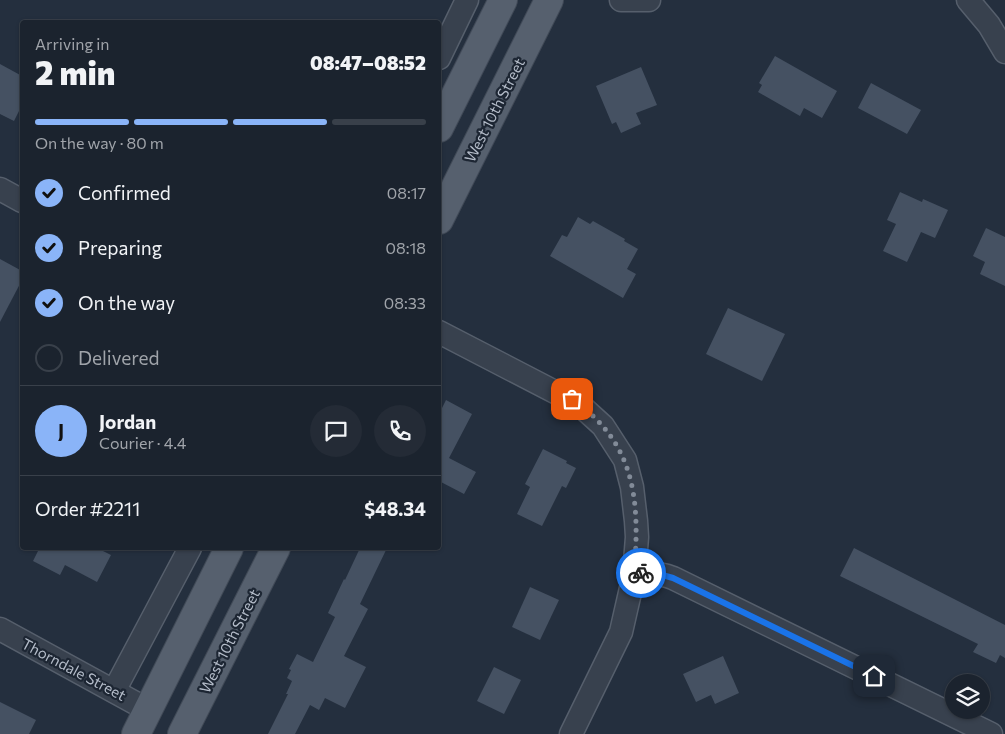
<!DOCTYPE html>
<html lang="en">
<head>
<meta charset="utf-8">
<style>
	body { margin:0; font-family:Commissioner,sans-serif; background:#242b36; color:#f1f3f6; height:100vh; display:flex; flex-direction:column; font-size:19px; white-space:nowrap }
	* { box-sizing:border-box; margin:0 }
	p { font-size:16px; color:#a0a4aa }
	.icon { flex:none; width:28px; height:28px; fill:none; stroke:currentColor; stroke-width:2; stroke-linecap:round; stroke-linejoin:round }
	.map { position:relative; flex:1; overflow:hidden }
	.details { position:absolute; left:20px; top:20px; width:421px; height:530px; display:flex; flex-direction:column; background:#1b232e; border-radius:5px; box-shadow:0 1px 4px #0004,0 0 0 1px #39404a }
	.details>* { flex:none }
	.tools { position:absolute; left:945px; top:674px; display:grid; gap:10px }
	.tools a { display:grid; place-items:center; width:45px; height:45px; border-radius:50%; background:#1b232e; box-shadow:0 1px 4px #0004,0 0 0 1px #39404a; font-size:25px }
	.pin { position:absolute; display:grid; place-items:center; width:42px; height:42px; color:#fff; margin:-21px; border-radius:10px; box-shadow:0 2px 8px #0006 }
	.courier { position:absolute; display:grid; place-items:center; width:50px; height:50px; margin:-25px; border:4px solid #1a73e8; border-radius:50%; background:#fff; color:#222; box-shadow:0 1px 6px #0007 }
	.head em { font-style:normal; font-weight:800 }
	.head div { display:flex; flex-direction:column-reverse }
	.head { display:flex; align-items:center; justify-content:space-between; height:85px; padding:0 15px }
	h1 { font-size:32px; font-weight:800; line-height:38px }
	.bar { display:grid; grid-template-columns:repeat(4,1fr); gap:8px 5px; align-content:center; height:60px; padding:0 15px }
	.bar i { height:6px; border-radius:4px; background:#39404a }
	.bar .selected { background:#8ab4f8 }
	.bar p { grid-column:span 4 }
	.line { display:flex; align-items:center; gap:12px; padding:0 15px; border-top:1px solid #39404a }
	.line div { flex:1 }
	.round { display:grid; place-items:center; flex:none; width:52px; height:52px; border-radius:26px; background:#242b36 }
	ol { padding:0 15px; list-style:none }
	li { display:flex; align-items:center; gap:15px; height:55px }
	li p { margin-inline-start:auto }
	li .icon { padding:5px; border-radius:50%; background:#8ab4f8; color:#111; stroke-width:4 }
	li:last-child { color:#a0a4aa }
	li i { width:28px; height:28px; border:2px solid #39404a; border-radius:50% }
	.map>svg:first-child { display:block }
	.building { fill:#455162 }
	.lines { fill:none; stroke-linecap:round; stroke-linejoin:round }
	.minor-casing { stroke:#565f6c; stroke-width:25 }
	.primary-casing { stroke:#414a57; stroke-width:30 }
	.minor { stroke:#38414e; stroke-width:22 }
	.primary { stroke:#56606e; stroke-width:28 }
	.done { stroke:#828b98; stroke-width:5; stroke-dasharray:0 9 }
	.route { stroke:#1a73e8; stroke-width:6 }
	.labels { text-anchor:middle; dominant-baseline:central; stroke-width:4.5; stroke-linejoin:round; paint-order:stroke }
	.street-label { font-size:15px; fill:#b4bcc9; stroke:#1d2633 }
</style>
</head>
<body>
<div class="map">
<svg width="1005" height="734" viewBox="0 0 1005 734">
	<rect width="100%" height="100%" fill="#242f3e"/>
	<!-- building -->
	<g class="building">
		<polygon points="775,56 837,91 822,118 804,108 800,116 758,92 762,85 759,83"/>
		<polygon points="0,64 22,76 22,105 14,121 0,114"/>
		<polygon points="641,67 657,105 636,113 641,124 621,133 616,122 612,124 596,86"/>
		<polygon points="871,83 921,110 907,134 858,108"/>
		<polygon points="900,192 922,202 923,199 948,210 935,238 921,232 907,262 883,251 896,224 887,220"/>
		<polygon points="578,217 590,224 593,221 625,239 624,241 638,249 627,269 636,274 623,298 550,256 562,235 567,237"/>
		<polygon points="986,228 1005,237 1005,286 980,274 985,262 973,256"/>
		<polygon points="0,259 22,271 22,280 0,322"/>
		<polygon points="728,308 785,334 762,381 706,354"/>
		<polygon points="446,400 472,414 449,458 476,472 464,494 439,481 439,414"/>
		<polygon points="543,449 567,461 566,463 576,468 566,488 562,486 542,526 517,514 530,487 525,484"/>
		<polygon points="32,548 97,548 111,555 97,582 65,565 60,575 33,561 38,551"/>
		<polygon points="360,548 387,548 360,604 368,609 344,656 366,667 345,708 325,698 319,710 310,705 295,734 268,734 288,694 286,694 292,681 287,678 291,670 289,669 297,654 313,662 335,617 328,613 344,579 345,580"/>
		<polygon points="854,548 1005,625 1005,658 1000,655 996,663 973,652 978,644 840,576"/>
		<polygon points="530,587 559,600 540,640 512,627"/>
		<polygon points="723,656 739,693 715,704 711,695 696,702 683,674"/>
		<polygon points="494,667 521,680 504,714 477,701"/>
		<polygon points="0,702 36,720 29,734 0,734"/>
	</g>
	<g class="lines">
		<defs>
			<g id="minor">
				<polyline points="621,0 649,0"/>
				<polyline points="968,0 989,25 1005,52"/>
				<polyline points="439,58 467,0"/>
				<polyline points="0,189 22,201"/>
				<polyline points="439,332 580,405 603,426 625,460 632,487 636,521 637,537 634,575 621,632 571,734"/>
				<path d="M634,575C647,572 660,573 673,578L991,734"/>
				<polyline points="0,629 148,710"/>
				<polyline points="114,691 190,548"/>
			</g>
			<g id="primary">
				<polyline points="439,128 503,0"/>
				<polyline points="439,220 549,0"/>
				<polyline points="136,734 229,548"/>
				<polyline points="182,734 276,548"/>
			</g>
		</defs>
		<!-- minor casing -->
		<use href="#minor" class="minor-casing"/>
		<!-- primary casing -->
		<use href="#primary" class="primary-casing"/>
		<!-- minor -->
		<use href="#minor" class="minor"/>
		<!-- primary -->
		<use href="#primary" class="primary"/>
	</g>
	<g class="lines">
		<!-- done -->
		<path class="done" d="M572,399C637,444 640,502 634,575L641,573"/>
		<!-- route -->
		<polyline class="route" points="641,573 655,573 673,578 874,676"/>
	</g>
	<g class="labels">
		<!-- street labels -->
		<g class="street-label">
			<text transform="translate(494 110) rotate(-63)">West 10th Street</text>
			<text transform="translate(229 641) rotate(-63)">West 10th Street</text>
			<text transform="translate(74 669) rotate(28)">Thorndale Street</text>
		</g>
	</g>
</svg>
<div class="tools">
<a><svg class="icon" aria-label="layers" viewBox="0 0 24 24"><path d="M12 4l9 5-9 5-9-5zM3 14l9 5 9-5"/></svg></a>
</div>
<div class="pin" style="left:572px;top:399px;background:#ea580c"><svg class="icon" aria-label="bag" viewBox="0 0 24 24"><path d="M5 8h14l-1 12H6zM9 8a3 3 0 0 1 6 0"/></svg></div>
<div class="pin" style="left:874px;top:676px;background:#1f2937"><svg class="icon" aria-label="home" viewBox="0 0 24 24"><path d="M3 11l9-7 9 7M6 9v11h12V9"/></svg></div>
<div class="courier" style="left:641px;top:573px"><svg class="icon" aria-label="bike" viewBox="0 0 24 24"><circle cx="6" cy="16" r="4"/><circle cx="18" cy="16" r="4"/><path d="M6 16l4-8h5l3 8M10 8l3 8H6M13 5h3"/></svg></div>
<section class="details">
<div class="head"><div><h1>2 min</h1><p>Arriving in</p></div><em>08:47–08:52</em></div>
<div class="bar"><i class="selected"></i><i class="selected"></i><i class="selected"></i><i></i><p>On the way · 80 m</p></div>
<ol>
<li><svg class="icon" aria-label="check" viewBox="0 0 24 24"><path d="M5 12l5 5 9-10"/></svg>Confirmed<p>08:17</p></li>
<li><svg class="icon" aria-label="check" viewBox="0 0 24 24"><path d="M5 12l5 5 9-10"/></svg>Preparing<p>08:18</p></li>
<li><svg class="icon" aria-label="check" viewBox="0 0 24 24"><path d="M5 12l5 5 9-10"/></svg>On the way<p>08:33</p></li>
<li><i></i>Delivered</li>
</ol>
<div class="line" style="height:90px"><b class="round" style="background:#8ab4f8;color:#111">J</b><div><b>Jordan</b><p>Courier · 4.4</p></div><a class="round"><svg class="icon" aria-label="chat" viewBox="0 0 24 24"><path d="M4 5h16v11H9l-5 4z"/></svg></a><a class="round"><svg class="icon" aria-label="phone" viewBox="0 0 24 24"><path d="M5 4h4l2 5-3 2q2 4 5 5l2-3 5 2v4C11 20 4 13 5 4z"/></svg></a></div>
<div class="line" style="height:65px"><div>Order #2211</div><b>$48.34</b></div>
</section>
</div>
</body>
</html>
